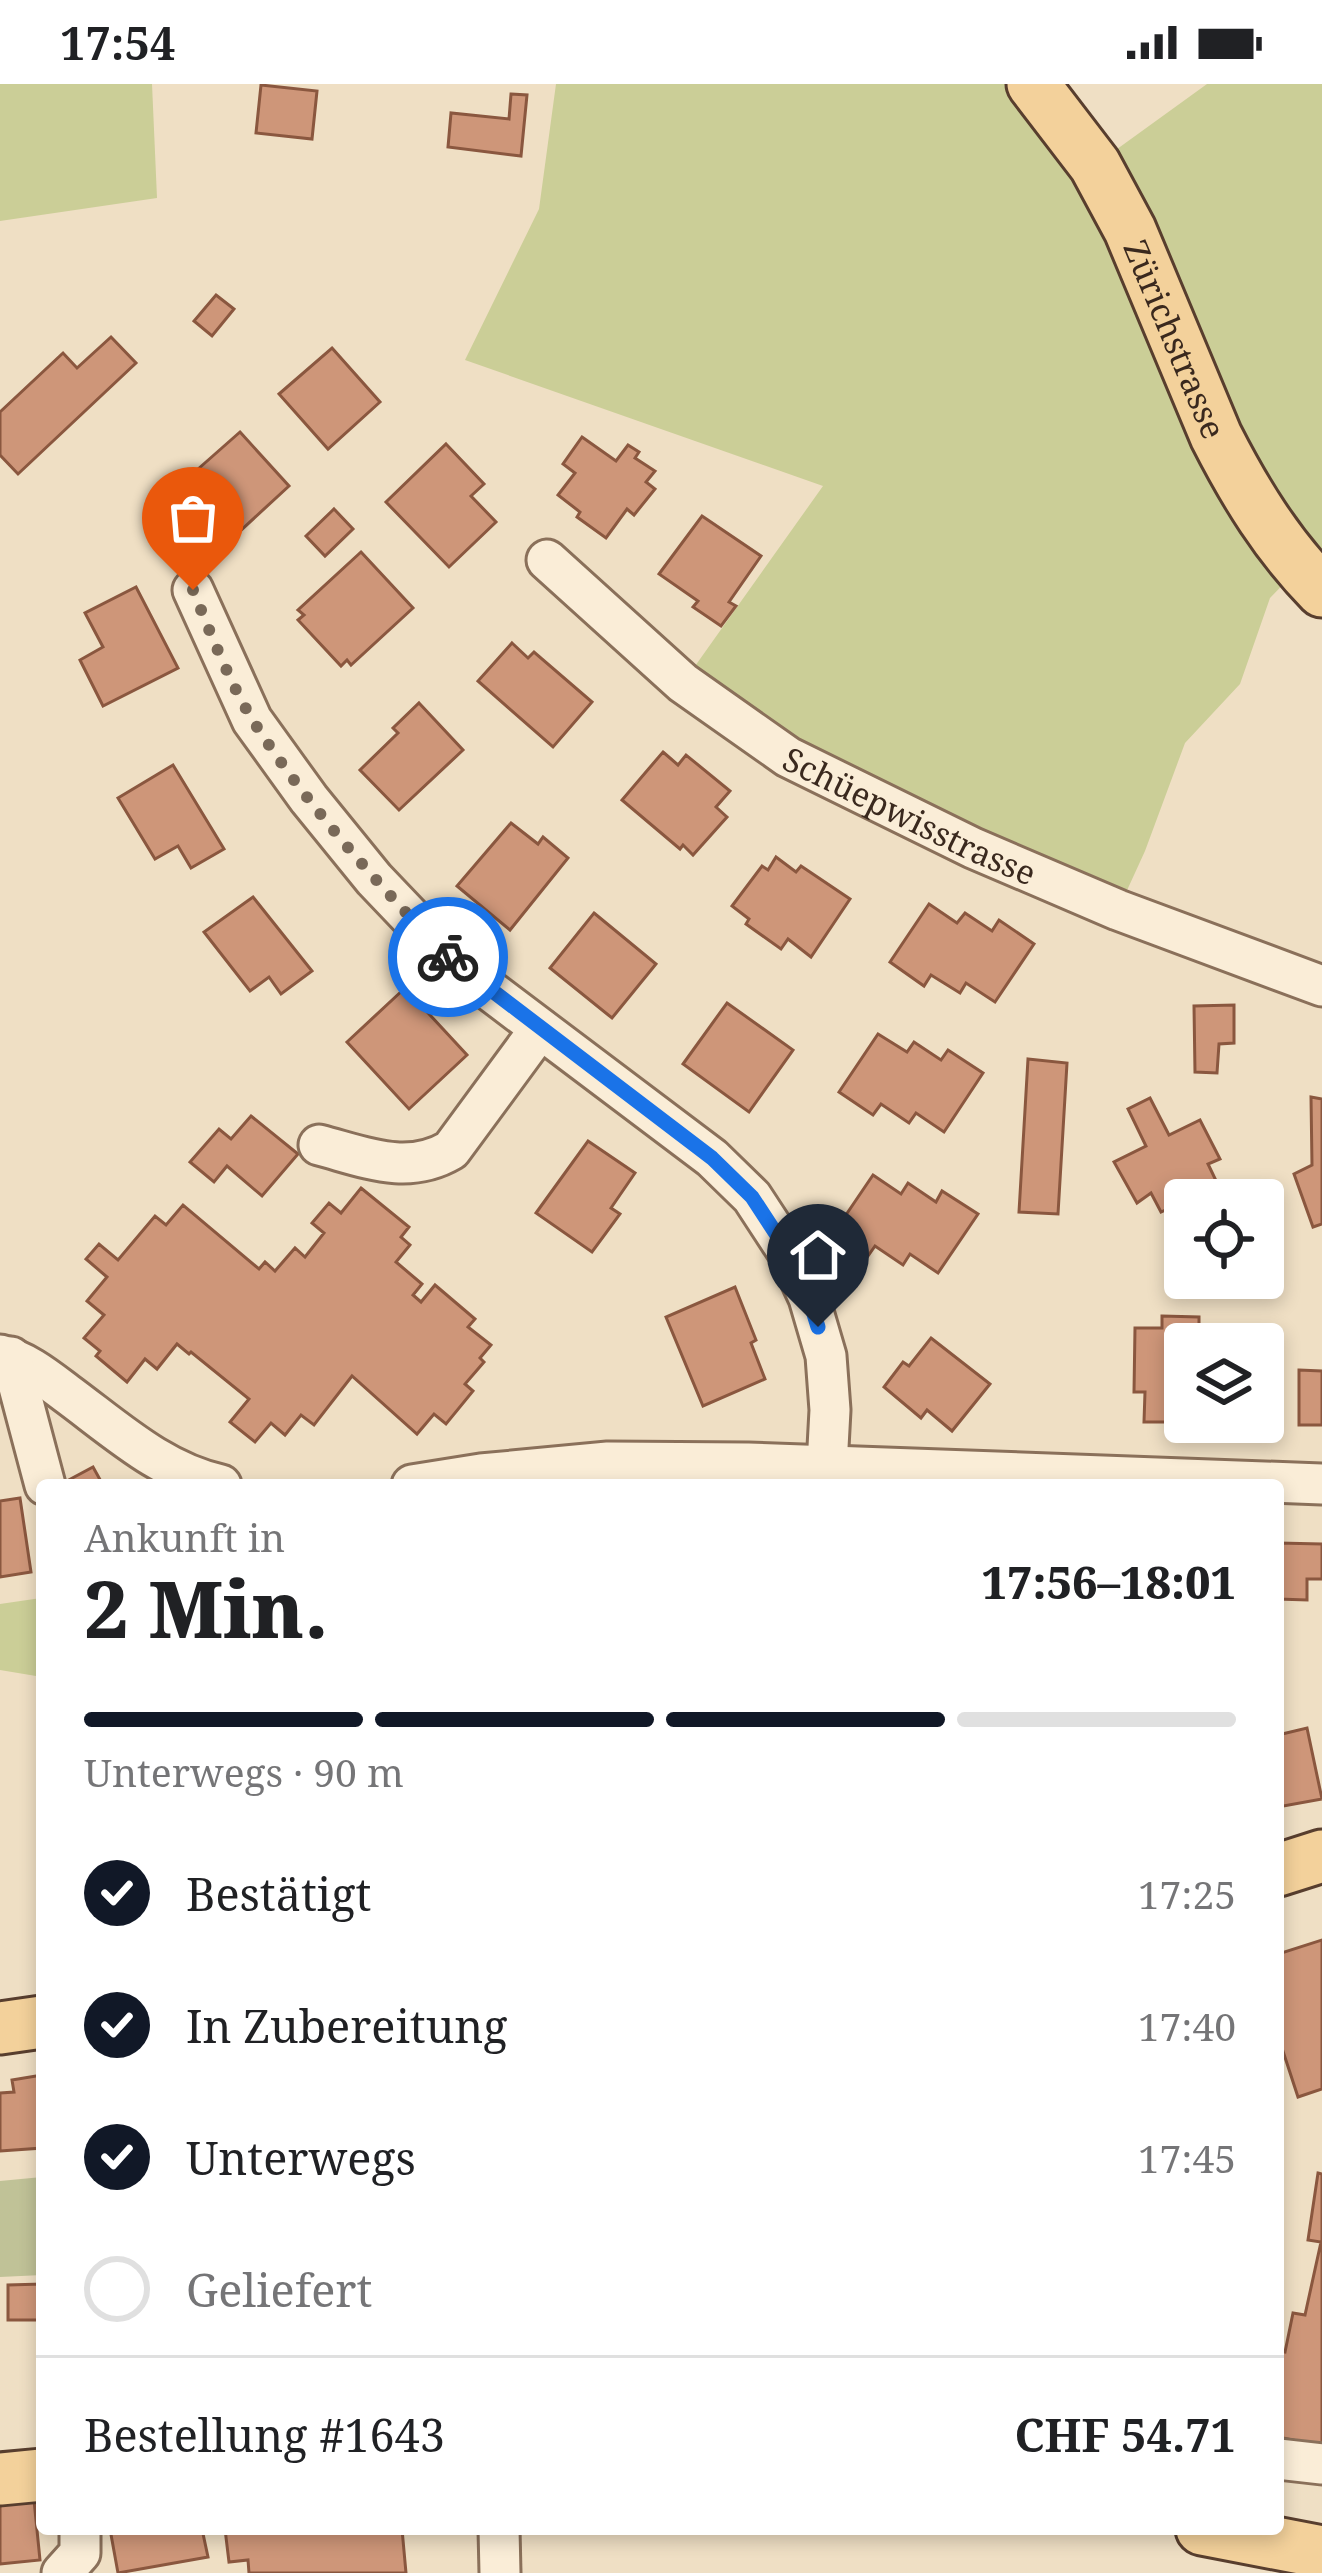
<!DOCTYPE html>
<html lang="de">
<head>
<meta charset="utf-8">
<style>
	body { margin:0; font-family:"Noto Serif",serif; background:#f6f6f6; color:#202124; height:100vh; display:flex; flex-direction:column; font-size:45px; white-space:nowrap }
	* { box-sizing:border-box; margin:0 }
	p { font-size:39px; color:#757577 }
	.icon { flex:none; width:66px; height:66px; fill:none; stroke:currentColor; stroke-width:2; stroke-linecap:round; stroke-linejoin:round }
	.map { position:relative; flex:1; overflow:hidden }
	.drawer { position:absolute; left:36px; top:1395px; width:1248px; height:1056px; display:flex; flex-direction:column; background:#fff; border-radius:12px; box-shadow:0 6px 18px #0003 }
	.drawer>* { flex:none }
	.tools { position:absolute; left:1164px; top:1095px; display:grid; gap:24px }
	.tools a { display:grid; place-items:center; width:120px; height:120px; border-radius:12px; background:#fff; box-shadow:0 6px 18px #0003; font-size:60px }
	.pin { position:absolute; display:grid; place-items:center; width:102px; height:102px; color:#fff; margin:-123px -51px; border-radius:50% 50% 50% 0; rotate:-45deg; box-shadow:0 0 12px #0007 }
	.pin .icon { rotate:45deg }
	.courier { position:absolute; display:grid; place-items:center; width:120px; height:120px; margin:-60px; border:9px solid #1a73e8; border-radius:50%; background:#fff; color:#222; box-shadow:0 3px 15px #0007 }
	.head em { font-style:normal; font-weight:800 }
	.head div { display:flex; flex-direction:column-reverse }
	.head { display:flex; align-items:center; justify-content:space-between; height:204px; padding:0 48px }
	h1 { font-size:78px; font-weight:800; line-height:90px }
	.bar { display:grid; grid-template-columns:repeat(4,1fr); gap:18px 12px; align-content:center; height:144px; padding:0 48px }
	.bar i { height:15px; border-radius:9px; background:#e0e0e0 }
	.bar .active { background:#111827 }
	.bar p { grid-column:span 4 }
	.line { display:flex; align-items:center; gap:30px; padding:0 48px; border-top:3px solid #e0e0e0 }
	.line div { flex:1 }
	ol { padding:0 48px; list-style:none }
	li { display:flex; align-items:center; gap:36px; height:132px }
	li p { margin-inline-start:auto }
	li .icon { padding:12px; border-radius:50%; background:#111827; color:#fff; stroke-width:4 }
	li:last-child { color:#757577 }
	li i { width:66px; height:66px; border:6px solid #e0e0e0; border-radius:50% }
	.status { display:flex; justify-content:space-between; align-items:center; height:84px; padding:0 60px; background:#fff; direction:ltr }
	.status svg { height:33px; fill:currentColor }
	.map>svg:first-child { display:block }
	.green { fill:#cbce97 }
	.cemetery { fill:#c0c297 }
	.building { fill:#ce9679; stroke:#8a573f; stroke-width:3 }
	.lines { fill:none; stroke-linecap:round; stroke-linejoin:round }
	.minor-casing { stroke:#8a705a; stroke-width:45 }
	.major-casing { stroke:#583e2e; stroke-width:57 }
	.minor { stroke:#faedd7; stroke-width:39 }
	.major { stroke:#f3d19b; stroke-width:51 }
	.done { stroke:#796958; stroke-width:12; stroke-dasharray:0 21.6 }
	.route { stroke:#1a73e8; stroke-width:15 }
	.labels { text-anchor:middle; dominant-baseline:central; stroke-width:9; stroke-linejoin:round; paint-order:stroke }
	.street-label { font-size:33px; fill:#3a291e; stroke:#f6ead4 }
</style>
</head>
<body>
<div class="status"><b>17:54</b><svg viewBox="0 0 49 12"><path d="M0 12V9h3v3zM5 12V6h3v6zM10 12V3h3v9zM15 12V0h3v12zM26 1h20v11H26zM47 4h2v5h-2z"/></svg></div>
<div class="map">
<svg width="1322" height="2489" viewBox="0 0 1322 2489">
	<rect width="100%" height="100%" fill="#efdfc4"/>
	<!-- green -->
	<g class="green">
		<polygon points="0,0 152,0 157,114 0,137"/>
		<polygon points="556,0 1033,0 1095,81 1207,0 1322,0 1322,507 1299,484 1270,514 1240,600 1185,659 1145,767 1118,826 683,599 823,402 465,276 539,125"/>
		<polygon points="41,1514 42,1593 0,1586 0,1520"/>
	</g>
	<!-- cemetery -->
	<polygon class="cemetery" points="42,2093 42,2191 0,2193 0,2097"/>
	<!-- building -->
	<g class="building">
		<polygon points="261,1 317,7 312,55 256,49"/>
		<polygon points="511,10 527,11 521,72 448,63 451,29 509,35"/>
		<polygon points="216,211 234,225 212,252 194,237"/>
		<polygon points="111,253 136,279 18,390 0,371 0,328 63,269 77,284"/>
		<polygon points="332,264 380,318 328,365 279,310"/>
		<polygon points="240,348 289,402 239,448 189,393"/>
		<polygon points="582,353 616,377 628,361 639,368 635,374 655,387 646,398 655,405 634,431 627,425 606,454 577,433 580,428 558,411 575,389 563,380"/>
		<polygon points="446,360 484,400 471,412 496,438 449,483 386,418"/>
		<polygon points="334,425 353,445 325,472 306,452"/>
		<polygon points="702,432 761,472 729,518 736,522 721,542 693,523 698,517 659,490"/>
		<polygon points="361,468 413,524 351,581 347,576 341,582 298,536 304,531 298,526"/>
		<polygon points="136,503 178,584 103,622 80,576 103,563 85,529"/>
		<polygon points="512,559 528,574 534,568 592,618 553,663 478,597"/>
		<polygon points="419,619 463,666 399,726 360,686 398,649 393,644"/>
		<polygon points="663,668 678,681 686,671 730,707 716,723 727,733 693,771 683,761 680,765 622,716"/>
		<polygon points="173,681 224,765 191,784 178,762 155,775 118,714"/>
		<polygon points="511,739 538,760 543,753 568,774 510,846 457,802"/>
		<polygon points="776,773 796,788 801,782 850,815 811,873 788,855 781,865 746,840 749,835 732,822 762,782 768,786"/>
		<polygon points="253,813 312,887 281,910 269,893 250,907 204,848"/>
		<polygon points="929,820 957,839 965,829 992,847 999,836 1034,860 995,918 966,899 960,909 931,891 924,902 890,878"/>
		<polygon points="594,829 656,880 612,934 550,884"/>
		<polygon points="405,904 467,971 409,1025 347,958"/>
		<polygon points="727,919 793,966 749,1028 683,980"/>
		<polygon points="1234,921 1234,959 1219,960 1217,989 1195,988 1194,922"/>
		<polygon points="878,950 907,968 914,958 941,976 948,966 983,989 944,1048 916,1029 909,1039 881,1020 873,1031 839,1008"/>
		<polygon points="1028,975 1067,979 1058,1130 1019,1128"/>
		<polygon points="1311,1013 1322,1015 1322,1140 1313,1143 1294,1090 1312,1081"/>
		<polygon points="1150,1014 1169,1051 1200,1036 1220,1075 1208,1080 1220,1105 1208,1112 1210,1116 1185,1116 1185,1140 1180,1142 1172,1123 1161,1128 1151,1109 1137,1119 1114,1078 1146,1062 1128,1025"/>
		<polygon points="251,1032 298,1070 262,1112 227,1082 214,1098 190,1078 219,1045 231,1055"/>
		<polygon points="588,1057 635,1089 611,1124 620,1130 592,1168 536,1129"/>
		<polygon points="873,1091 901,1110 908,1099 936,1118 942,1107 978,1130 938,1189 910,1170 903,1181 875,1162 868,1172 833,1150"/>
		<polygon points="361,1104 409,1143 401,1153 410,1161 396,1178 422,1200 413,1211 421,1218 435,1201 475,1235 468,1243 491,1261 480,1274 484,1278 465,1300 473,1307 446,1340 434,1330 417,1350 352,1292 314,1341 301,1331 285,1351 271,1339 255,1358 230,1338 249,1315 191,1268 189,1270 177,1260 157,1285 145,1275 127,1298 96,1272 100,1267 84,1254 104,1231 87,1217 107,1193 86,1175 99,1160 118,1176 155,1132 166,1141 183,1121 259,1185 265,1178 275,1187 295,1164 305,1173 324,1149 312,1139 329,1119 341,1129"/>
		<polygon points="735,1203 756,1256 751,1259 765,1295 703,1322 666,1233"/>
		<polygon points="1162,1232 1199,1233 1199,1247 1220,1247 1220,1260 1185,1260 1185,1338 1144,1338 1145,1308 1134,1308 1135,1244 1162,1244"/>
		<polygon points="931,1254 990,1300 952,1347 927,1326 921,1334 884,1303 903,1278 909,1282"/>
		<polygon points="1299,1286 1322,1287 1322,1341 1299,1341"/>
		<polygon points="93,1383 103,1401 67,1401 65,1398"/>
		<polygon points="20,1414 31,1488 0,1493 0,1417"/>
		<polygon points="1278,1459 1322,1460 1322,1495 1307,1495 1307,1516 1278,1515"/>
		<polygon points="1307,1644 1322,1715 1278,1723 1278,1651"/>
		<polygon points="1322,1856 1322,2005 1298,2013 1278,1952 1278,1870"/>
		<polygon points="42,1991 42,2064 0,2067 0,2009 14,2008 12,1996"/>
		<polygon points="1318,2089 1322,2090 1322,2362 1278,2353 1278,2267 1285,2268 1293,2229 1305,2231 1321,2158 1308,2156"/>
		<polygon points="42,2200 42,2236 8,2236 8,2201"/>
		<polygon points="34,2416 40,2476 0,2480 0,2420"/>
		<polygon points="110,2445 202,2445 208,2473 118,2489"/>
		<polygon points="225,2445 402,2445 406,2489 249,2489 248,2476 229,2478"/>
	</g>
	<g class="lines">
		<defs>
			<g id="minor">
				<path id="s1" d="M547,476L683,599L788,673L973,764L1118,826L1322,902"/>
				<polyline points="193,506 252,636 309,715 374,795 456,881 712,1074 752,1113 788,1168 809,1214 826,1272 830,1326 827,1382"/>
				<path d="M319,1061C365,1073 407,1092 451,1066L540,945"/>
				<path d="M0,1271C25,1277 46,1294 66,1309C115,1345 161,1388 221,1401"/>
				<polyline points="11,1273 45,1401"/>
				<polyline points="412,1401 481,1390 608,1378 748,1379 1322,1400"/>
				<polyline points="1278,2375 1322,2380"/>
				<polyline points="499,2445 500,2489"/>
				<polyline points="62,2489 80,2469 80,2445"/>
			</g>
			<g id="major">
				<path id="s2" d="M1033,0L1095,81L1130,146L1216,352C1245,409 1277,461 1322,507"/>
				<polyline points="1278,1786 1322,1772"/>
				<polyline points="0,1944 42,1938"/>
				<polyline points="0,2395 42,2391"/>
				<polyline points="1202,2445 1322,2468"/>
			</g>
		</defs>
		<!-- minor casing -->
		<use href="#minor" class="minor-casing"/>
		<!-- major casing -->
		<use href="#major" class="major-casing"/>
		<!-- minor -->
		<use href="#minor" class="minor"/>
		<!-- major -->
		<use href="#major" class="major"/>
	</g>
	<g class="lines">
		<!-- done -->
		<path class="done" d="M193,506C210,548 231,602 255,640C310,725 378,800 448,873"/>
		<!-- route -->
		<polyline class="route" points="448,873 712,1074 752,1113 788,1168 809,1214 818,1243"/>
	</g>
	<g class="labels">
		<!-- street labels -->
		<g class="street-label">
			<text stroke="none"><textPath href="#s2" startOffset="294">Zürichstrasse</textPath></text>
			<text stroke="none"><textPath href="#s1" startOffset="447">Schüepwisstrasse</textPath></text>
		</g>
	</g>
</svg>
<div class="tools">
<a><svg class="icon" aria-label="locate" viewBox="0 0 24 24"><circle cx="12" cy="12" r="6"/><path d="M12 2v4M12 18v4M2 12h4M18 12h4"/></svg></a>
<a><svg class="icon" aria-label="layers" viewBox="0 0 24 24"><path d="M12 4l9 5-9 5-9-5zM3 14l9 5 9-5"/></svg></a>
</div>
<div class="pin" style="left:193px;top:506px;background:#ea580c"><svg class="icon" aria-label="bag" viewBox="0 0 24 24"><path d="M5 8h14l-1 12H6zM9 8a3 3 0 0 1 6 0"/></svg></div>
<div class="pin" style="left:818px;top:1243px;background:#1f2937"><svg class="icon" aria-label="home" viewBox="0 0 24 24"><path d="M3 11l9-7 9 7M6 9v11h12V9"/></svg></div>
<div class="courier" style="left:448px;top:873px"><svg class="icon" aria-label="bike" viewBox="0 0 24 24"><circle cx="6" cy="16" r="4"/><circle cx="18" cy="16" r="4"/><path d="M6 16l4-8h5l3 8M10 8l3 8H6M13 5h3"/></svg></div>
<section class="drawer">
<div class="head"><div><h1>2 Min.</h1><p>Ankunft in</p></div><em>17:56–18:01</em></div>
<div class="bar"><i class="active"></i><i class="active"></i><i class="active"></i><i></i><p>Unterwegs · 90 m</p></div>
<ol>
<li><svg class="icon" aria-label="check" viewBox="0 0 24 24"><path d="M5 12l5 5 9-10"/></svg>Bestätigt<p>17:25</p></li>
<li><svg class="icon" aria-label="check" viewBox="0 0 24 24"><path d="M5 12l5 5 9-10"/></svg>In Zubereitung<p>17:40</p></li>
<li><svg class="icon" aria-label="check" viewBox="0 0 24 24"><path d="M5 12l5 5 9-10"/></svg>Unterwegs<p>17:45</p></li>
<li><i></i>Geliefert</li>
</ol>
<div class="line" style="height:156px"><div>Bestellung #1643</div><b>CHF 54.71</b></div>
</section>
</div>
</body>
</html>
